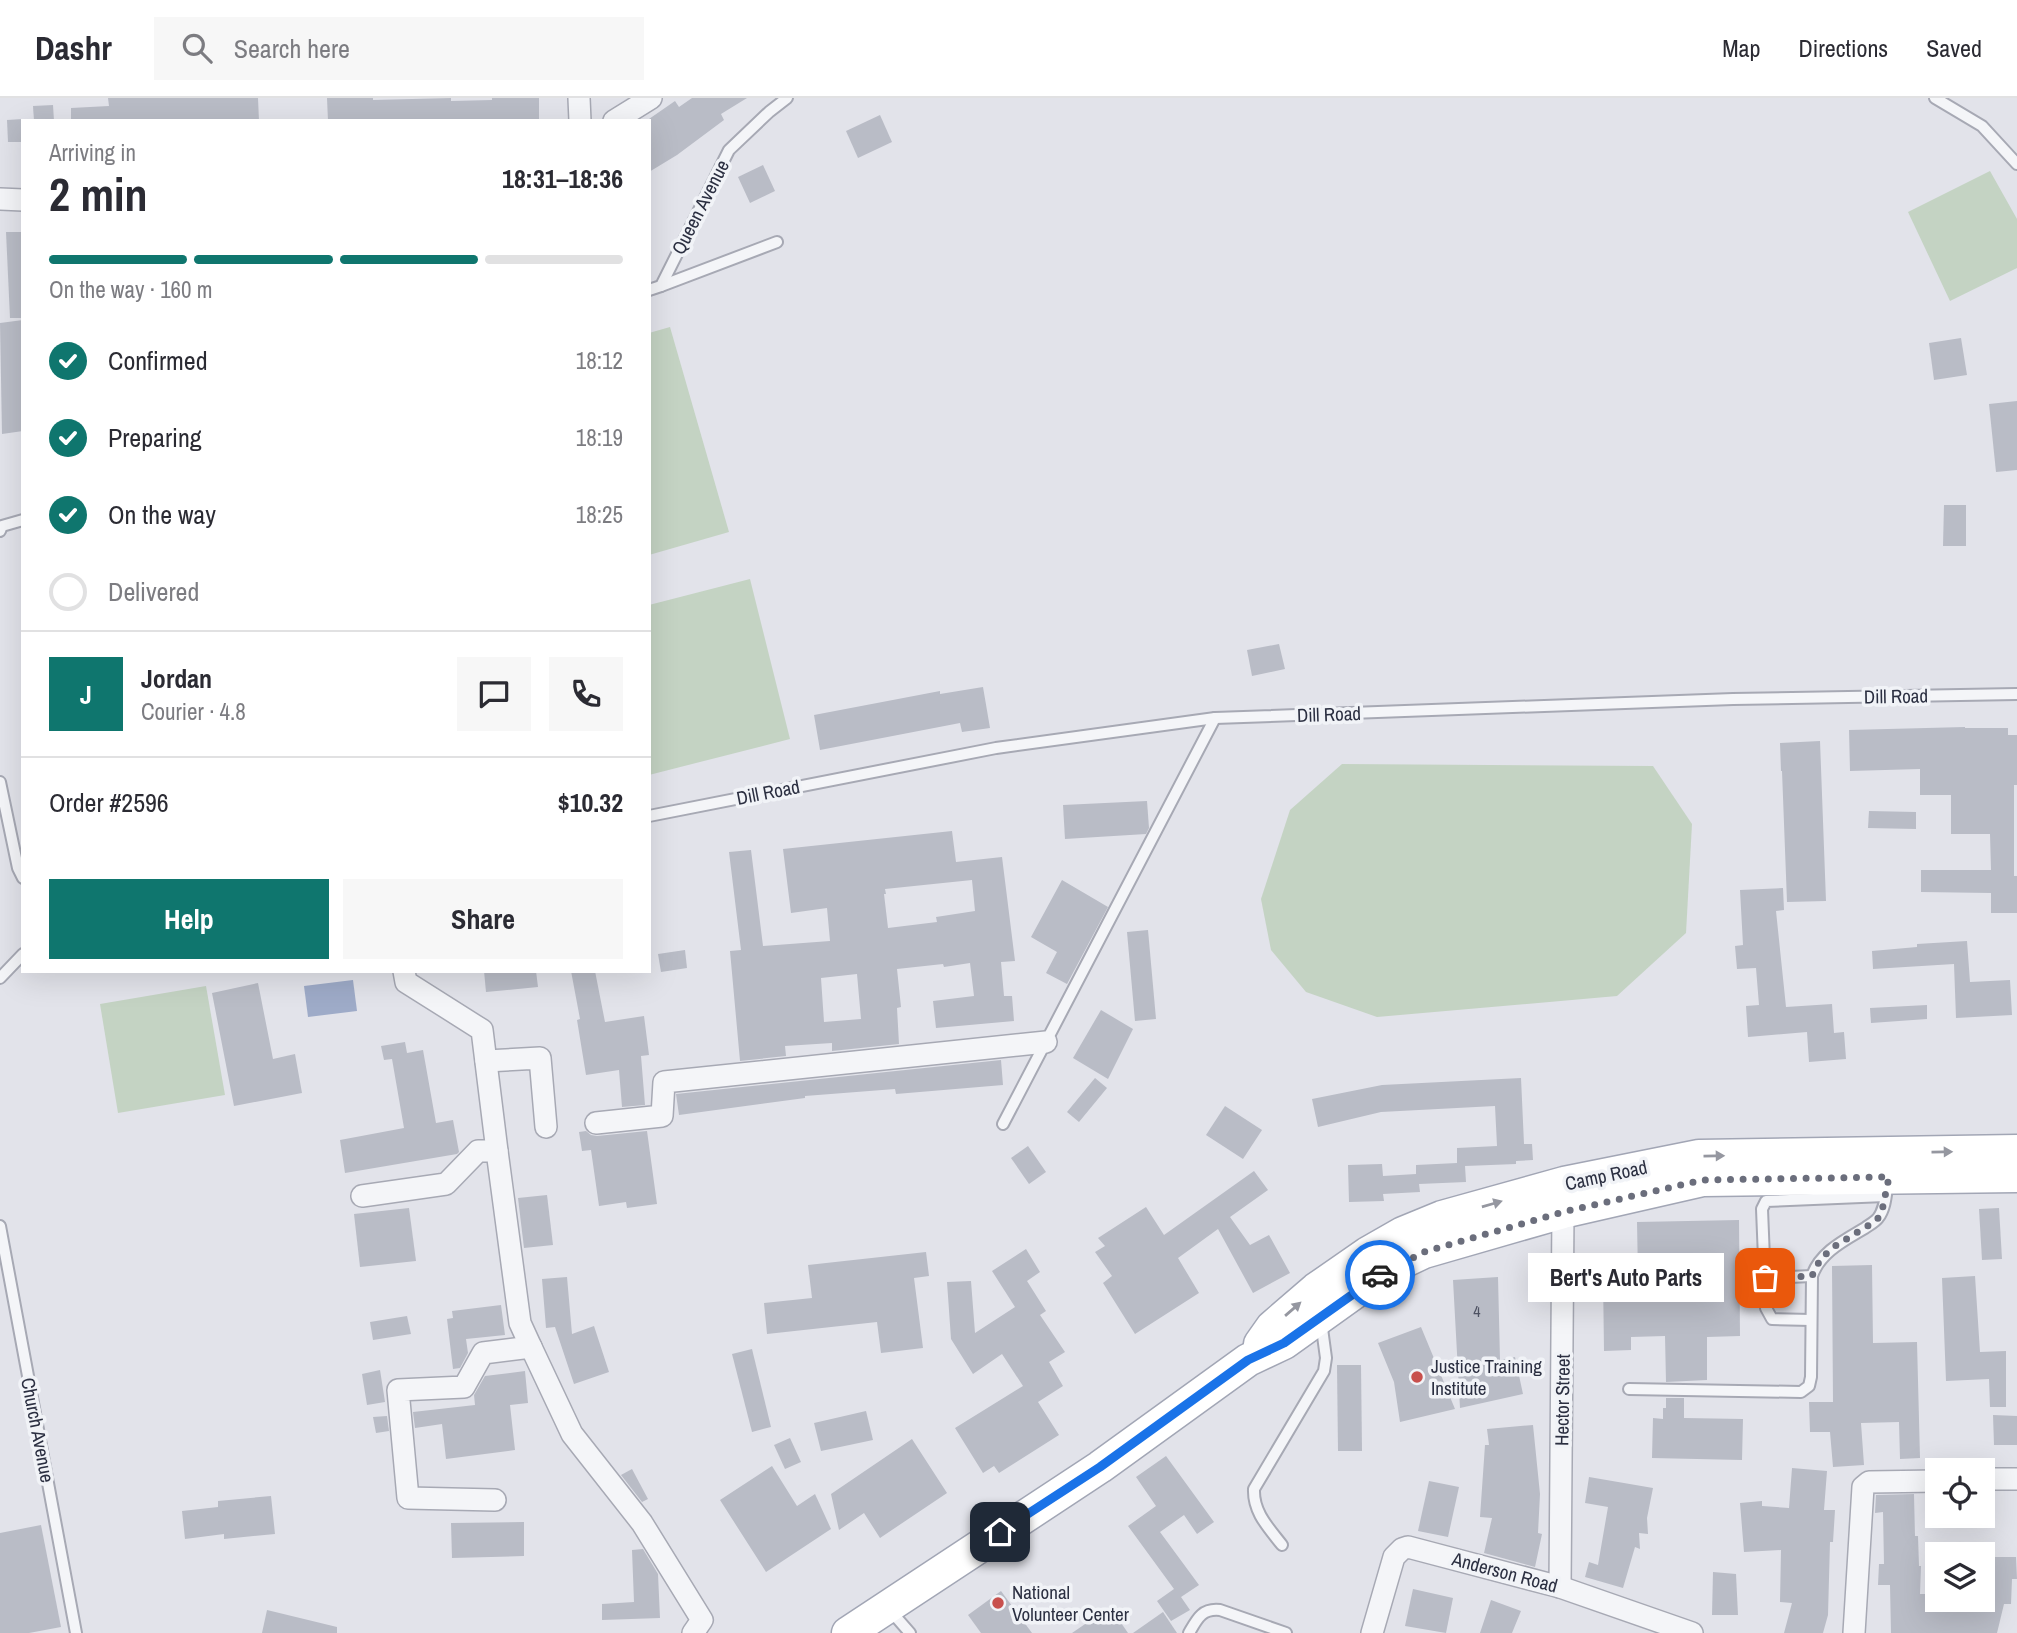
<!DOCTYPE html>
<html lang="en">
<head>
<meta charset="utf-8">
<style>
	body { margin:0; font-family:"Archivo Narrow",sans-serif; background:#f7f7f7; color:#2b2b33; height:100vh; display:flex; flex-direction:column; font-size:26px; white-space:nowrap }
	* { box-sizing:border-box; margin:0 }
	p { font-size:23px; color:#7c7c81 }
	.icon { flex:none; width:38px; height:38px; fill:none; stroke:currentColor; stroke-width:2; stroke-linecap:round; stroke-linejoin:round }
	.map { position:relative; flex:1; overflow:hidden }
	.side { position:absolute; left:21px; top:21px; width:630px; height:854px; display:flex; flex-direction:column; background:#fff; border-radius:0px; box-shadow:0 7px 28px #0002 }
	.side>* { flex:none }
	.buttons { position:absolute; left:1925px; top:1360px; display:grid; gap:14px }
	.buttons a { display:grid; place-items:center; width:70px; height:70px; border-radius:0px; background:#fff; box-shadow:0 7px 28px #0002; font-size:35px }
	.pin { position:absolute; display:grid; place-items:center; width:60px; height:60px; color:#fff; margin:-30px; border-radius:14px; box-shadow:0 4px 10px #0006 }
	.courier { position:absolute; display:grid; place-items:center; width:70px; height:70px; margin:-35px; border:5px solid #1a73e8; border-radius:50%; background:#fff; color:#222; box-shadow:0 2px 9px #0007 }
	.bubble { position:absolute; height:49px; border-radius:0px; background:#fff; box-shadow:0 7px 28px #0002; font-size:23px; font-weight:800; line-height:49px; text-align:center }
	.headline em { font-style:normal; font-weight:800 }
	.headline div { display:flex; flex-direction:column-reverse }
	.headline { display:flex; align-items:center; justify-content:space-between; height:119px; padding:0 28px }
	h1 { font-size:46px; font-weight:800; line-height:52px }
	.bar { display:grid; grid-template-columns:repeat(4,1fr); gap:10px 7px; align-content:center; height:84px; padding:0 28px }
	.bar i { height:9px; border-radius:5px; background:#e1e1e2 }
	.bar .active { background:#0f766e }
	.bar p { grid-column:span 4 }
	.line { display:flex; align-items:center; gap:18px; padding:0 28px; border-top:2px solid #e1e1e2 }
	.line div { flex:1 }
	.round { display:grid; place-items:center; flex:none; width:74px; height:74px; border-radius:0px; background:#f7f7f7 }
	ol { padding:0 28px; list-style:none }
	li { display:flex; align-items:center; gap:21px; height:77px }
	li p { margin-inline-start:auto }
	li .icon { padding:7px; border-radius:50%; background:#0f766e; color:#fff; stroke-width:4 }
	li:last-child { color:#7c7c81 }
	li i { width:38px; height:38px; border:4px solid #e1e1e2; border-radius:50% }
	.action { display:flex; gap:14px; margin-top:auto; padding:14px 28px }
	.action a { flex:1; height:80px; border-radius:0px; background:#0f766e; color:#fff; font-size:28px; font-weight:800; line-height:80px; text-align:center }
	.action a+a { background:#f7f7f7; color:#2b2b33 }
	header { display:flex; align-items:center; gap:42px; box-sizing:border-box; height:98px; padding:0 35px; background:#fff; border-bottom:2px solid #e1e1e2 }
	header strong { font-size:33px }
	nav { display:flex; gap:38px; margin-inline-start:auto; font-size:24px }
	.search { width:490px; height:63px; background:#f7f7f7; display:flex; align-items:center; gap:18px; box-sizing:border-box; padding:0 24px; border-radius:0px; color:#7c7c81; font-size:26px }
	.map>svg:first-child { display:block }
	.green { fill:#c4d3c3 }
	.water { fill:#9eabc8 }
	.building { fill:#b9bcc6; fill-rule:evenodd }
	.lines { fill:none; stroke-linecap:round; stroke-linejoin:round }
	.lane-casing { stroke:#a7a9b4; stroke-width:14 }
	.street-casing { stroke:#a7a9b4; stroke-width:24 }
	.primary-casing { stroke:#a2a6b5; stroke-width:35 }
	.lane { stroke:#f4f5f8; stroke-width:10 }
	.street { stroke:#f4f5f8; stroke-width:21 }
	.primary { stroke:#fff; stroke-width:32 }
	.oneway { fill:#9597a0 }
	.done { stroke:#6b6e7c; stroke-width:7; stroke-dasharray:0 12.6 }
	.route { stroke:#1a73e8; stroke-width:9 }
	.poi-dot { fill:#c8504d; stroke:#f1f3f7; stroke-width:2.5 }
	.labels { text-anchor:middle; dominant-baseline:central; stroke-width:7; stroke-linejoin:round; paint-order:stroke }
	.number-label { font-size:16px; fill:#4e5262 }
	.street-label { font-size:19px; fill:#2b2f41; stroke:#f1f3f7 }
	.poi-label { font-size:19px; fill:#2b2f41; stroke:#f1f3f7; text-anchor:start }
</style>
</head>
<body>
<header>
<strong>Dashr</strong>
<div class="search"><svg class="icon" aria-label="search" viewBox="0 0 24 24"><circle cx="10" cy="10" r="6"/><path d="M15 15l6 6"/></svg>Search here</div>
<nav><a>Map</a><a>Directions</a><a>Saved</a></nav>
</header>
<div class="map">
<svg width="2017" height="1535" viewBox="0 0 2017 1535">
	<rect width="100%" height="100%" fill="#e2e3ea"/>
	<!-- green -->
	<g class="green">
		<polygon points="1990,73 2017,121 2017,170 1950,203 1908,114"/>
		<polygon points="670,229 729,434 649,457 649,235"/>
		<polygon points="750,481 790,641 649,677 649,507"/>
		<polygon points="1342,666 1653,668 1692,726 1686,835 1617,898 1377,919 1306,894 1271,852 1261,801 1290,712"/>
		<polygon points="206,888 225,997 118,1015 100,906"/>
	</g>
	<!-- water -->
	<polygon class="water" points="353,882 357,913 308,919 304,888"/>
	<!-- building -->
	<g class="building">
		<polygon points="108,0 258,0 259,23 71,23 71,10 109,8"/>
		<polygon points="327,0 373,0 373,2 451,0 451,3 492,2 492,0 539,0 539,23 328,23"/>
		<polygon points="692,0 747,0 721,16 724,22 677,57 649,74 649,21 675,3 679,9"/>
		<polygon points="53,7 54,23 34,23 33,8"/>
		<polygon points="880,17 892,44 858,60 846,33"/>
		<polygon points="23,21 23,44 8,44 7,22"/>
		<polygon points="763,67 775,93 750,105 738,79"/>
		<polygon points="6,134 23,134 23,220 10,220"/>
		<polygon points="23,222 23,333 2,336 0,225"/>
		<polygon points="1961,240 1967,277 1934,282 1929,245"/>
		<polygon points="2017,303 2017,372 1996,374 1989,306"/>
		<polygon points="1944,407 1966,407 1966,448 1943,448"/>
		<polygon points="1279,546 1285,571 1252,578 1247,552"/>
		<polygon points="983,589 990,630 962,634 960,625 820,652 814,617 940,593 940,596"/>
		<polygon points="1965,629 1965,630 2008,630 2008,637 2017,637 2017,687 2014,687 2014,778 2017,778 2017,815 1991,815 1991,795 1921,794 1921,772 1991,772 1990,736 1951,736 1951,697 1920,697 1920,671 1850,673 1849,632"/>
		<polygon points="1820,643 1826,803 1787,804 1782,673 1781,673 1780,645"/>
		<polygon points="1147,703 1149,730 1146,736 1065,741 1063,707"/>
		<polygon points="1869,713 1916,714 1916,731 1868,730"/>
		<path d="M952,733L956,764L1002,759L1015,863L1001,864L1004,898H1012L1014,923L936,930L933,903L974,898L970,865L944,869L943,866L897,871L901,909L897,910L899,946L832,953V945L785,948L786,958L740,963L730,853L741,852L729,754L751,752L763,848L830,843L827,810L791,815L783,751ZM972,782L975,813L936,819L937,824L888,830L884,796H886L885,791ZM857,876L861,921L824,924L821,880Z"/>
		<polygon points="1062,782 1108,809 1067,886 1046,875 1057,854 1031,839"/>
		<polygon points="1783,790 1784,812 1776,813 1786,909 1832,906 1834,935 1844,934 1846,961 1809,964 1807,934 1748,939 1746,908 1759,907 1756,870 1737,871 1735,848 1743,847 1740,792"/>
		<polygon points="1148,832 1156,921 1135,923 1127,834"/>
		<polygon points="1967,843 1970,884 2010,882 2012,917 1956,920 1954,866 1873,871 1872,853 1917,849 1917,846"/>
		<polygon points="685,852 687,870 661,874 658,856"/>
		<polygon points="484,873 536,873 538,889 486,894"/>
		<polygon points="571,873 595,873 605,924 644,918 649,957 641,958 645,1007 622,1009 619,972 586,977 577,922 580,921"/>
		<polygon points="258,885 273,961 295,956 302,995 234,1008 212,895"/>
		<polygon points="1927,907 1927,921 1871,925 1870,910"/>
		<polygon points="1101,912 1133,931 1108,981 1073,960"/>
		<polygon points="405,944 407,955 423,952 436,1025 453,1022 459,1054 457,1056 345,1075 340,1042 404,1030 392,961 384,962 381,948"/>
		<polygon points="1001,962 1003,987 896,996 895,991 805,998 805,1000 679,1017 676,996"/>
		<polygon points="1095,980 1107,990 1079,1024 1067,1014"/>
		<polygon points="1521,980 1524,1046 1532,1046 1533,1062 1516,1063 1516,1066 1465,1068 1466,1084 1419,1086 1420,1094 1383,1096 1384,1103 1349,1104 1348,1067 1382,1066 1383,1078 1416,1076 1416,1067 1457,1065 1457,1050 1497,1048 1495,1008 1381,1014 1318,1029 1312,1001 1382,987"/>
		<polygon points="1225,1008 1262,1032 1243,1061 1206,1037"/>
		<polygon points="586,1033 591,1037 597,1038 647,1033 657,1106 627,1110 626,1104 599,1108 591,1052 582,1053 579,1034"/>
		<polygon points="1028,1048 1046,1074 1029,1086 1011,1060"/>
		<polygon points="1254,1073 1268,1092 1230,1119 1250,1147 1269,1137 1290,1175 1253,1195 1218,1131 1178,1160 1199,1195 1135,1236 1103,1185 1112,1178 1095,1154 1105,1148 1098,1140 1146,1109 1164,1137"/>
		<polygon points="547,1097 553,1147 524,1150 518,1100"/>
		<polygon points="409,1110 416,1163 360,1169 354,1116"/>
		<polygon points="1999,1110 2002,1161 1982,1162 1979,1111"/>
		<polygon points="1739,1122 1740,1238 1707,1239 1707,1282 1666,1284 1665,1238 1631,1239 1631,1252 1604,1253 1603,1178 1638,1177 1637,1124"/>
		<polygon points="1026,1151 1040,1174 1027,1183 1046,1213 1040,1217 1065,1254 1049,1264 1063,1288 1038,1304 1059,1337 999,1375 994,1368 983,1375 955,1330 1023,1288 1002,1256 973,1276 951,1241 947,1184 971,1183 975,1235 1015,1209 992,1173"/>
		<polygon points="926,1154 929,1178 914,1180 923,1250 881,1255 877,1224 767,1236 764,1205 812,1200 808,1167"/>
		<polygon points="1872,1167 1873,1245 1917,1244 1920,1360 1900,1361 1899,1324 1861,1325 1864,1367 1833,1369 1830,1334 1810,1334 1809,1304 1833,1304 1832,1168"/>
		<polygon points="1975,1178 1980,1254 2006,1253 2006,1309 1990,1309 1989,1281 1946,1283 1942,1180"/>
		<polygon points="567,1179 572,1236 594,1228 609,1274 574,1286 555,1229 546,1230 542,1181"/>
		<polygon points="1498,1179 1500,1262 1515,1259 1523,1296 1460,1310 1453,1182"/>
		<polygon points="501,1207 505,1237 466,1241 468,1255 460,1270 453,1271 447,1221 453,1220 452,1213"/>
		<polygon points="407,1218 411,1236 373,1242 370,1224"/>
		<polygon points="1421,1229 1455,1311 1400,1324 1394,1284 1378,1245"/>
		<polygon points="752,1251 771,1329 752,1334 732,1256"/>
		<polygon points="1337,1267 1361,1267 1362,1353 1338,1353"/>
		<polygon points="380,1272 385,1304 367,1307 362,1276"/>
		<polygon points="525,1273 528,1305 510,1307 515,1352 446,1361 442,1326 415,1330 413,1314 475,1307 474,1297 485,1278"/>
		<polygon points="1666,1300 1684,1300 1684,1320 1743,1321 1742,1362 1652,1360 1653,1320 1663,1321 1663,1310 1666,1310"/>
		<polygon points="866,1313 873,1342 821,1353 814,1325"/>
		<polygon points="1993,1317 2017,1318 2017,1347 1994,1347"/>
		<polygon points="387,1318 389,1333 376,1335 373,1319"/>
		<polygon points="1533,1327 1540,1396 1538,1435 1542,1436 1535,1469 1484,1455 1492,1420 1480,1419 1485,1347 1489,1347 1487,1331"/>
		<polygon points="790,1340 801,1364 785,1371 774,1347"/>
		<polygon points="912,1341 947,1395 880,1440 864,1415 839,1432 831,1396"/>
		<polygon points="1166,1358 1214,1424 1197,1436 1184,1417 1160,1434 1199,1487 1181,1499 1190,1512 1171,1523 1157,1503 1174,1491 1128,1428 1156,1408 1136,1379"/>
		<polygon points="772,1368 797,1408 815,1396 831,1431 766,1474 720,1402"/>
		<polygon points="1792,1370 1827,1373 1824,1412 1835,1412 1833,1444 1830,1444 1828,1517 1823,1535 1784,1535 1792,1505 1780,1504 1781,1452 1744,1454 1740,1405 1762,1403 1762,1408 1789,1410"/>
		<polygon points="632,1371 648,1401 642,1404 621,1377"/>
		<polygon points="1589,1379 1653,1390 1647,1420 1648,1436 1639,1435 1640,1451 1635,1449 1623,1490 1585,1479 1589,1464 1598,1467 1608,1409 1585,1405"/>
		<polygon points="1429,1383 1459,1389 1448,1439 1418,1433"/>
		<polygon points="1914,1396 1915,1438 1918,1438 1919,1468 1921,1468 1920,1496 1937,1496 1937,1502 1983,1502 1983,1459 2016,1459 2017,1481 2012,1481 2011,1506 2004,1506 1997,1535 1891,1535 1890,1487 1878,1487 1879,1466 1884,1466 1883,1414 1875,1415 1876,1397"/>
		<polygon points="271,1398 275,1436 224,1441 224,1436 185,1441 182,1413 218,1409 218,1403"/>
		<polygon points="524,1424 524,1458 452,1460 451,1425"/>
		<polygon points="41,1427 61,1529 29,1535 0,1535 0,1435"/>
		<polygon points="643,1451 658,1476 660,1520 602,1522 602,1506 634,1504 632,1452"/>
		<polygon points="1713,1474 1736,1476 1738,1517 1712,1517"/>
		<polygon points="1413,1491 1453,1500 1446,1535 1405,1528"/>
		<polygon points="1001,1493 1032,1535 981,1535 968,1517"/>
		<polygon points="1491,1502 1521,1513 1512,1535 1480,1535"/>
		<polygon points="1110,1509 1128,1535 1072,1535"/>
		<polygon points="267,1512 337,1529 337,1535 262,1535"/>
		<polygon points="1163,1514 1177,1535 1133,1535"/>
	</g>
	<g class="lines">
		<defs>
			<g id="lane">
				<polyline points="1935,0 1982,28 2017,66"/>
				<polyline points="661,188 777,144"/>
				<polyline points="649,192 661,188 729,52 769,14 787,0"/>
				<polyline points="0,433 2,428 23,422"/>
				<polyline points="0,684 18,770 23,780"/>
				<polyline points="649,718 996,650 1215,620 1733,601 2017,596"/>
				<polyline points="0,880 23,856"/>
				<polyline points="1003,1026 1215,620"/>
				<polyline points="0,1128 76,1535"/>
				<polyline points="1765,1180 1812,1178"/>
				<polyline points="1811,1222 1772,1221 1766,1210 1762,1111 1766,1103 1885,1098"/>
				<path d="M1629,1291L1801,1294L1809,1288L1811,1279L1812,1178C1820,1154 1845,1142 1865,1130C1869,1127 1875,1124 1878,1120C1886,1110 1886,1094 1888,1082"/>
				<path d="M1282,1447C1268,1429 1253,1414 1254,1391L1324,1273L1326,1260L1321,1223"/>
				<polyline points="889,1511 910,1535"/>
				<path d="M1189,1535C1197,1521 1202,1510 1220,1512L1286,1535"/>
			</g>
			<g id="street">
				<polyline points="579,0 580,23"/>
				<polyline points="614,23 651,0"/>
				<polyline points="0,101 23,102"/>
				<polyline points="404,873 406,884 482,932 497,1053"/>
				<polyline points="486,963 540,960 546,1029"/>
				<polyline points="596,1025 662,1018 664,984 1046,944"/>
				<polyline points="362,1098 446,1086 478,1053 497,1053 520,1225 531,1249"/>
				<polyline points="1983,1381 2017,1381"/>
				<polyline points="495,1402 408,1400 398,1292 464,1289 483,1255 531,1249 572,1336 642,1425 702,1522 693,1535"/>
				<polyline points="1560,1489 1563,1114"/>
				<polyline points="1372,1535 1394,1459 1402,1451 1408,1449 1560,1489 1692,1535"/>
				<polyline points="1854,1535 1863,1389 1869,1384 1937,1383"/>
			</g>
			<g id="primary">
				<polyline points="1260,1246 1272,1229 1316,1191 1368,1155 1403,1135 1442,1119 1564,1085 1699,1058 2017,1053"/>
				<polyline points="848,1535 1100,1369 1248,1262 1284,1245 1386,1172 1424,1154 1563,1114 1703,1082 2017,1078"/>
			</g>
		</defs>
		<!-- lane casing -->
		<use href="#lane" class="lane-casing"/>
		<!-- street casing -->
		<use href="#street" class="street-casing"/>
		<!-- primary casing -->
		<use href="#primary" class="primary-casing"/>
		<!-- lane -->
		<use href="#lane" class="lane"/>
		<!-- street -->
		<use href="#street" class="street"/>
		<!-- primary -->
		<use href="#primary" class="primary"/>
	</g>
	<!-- one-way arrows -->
	<defs><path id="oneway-solid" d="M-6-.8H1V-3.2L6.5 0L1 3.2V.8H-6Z" transform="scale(1.75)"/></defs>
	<g class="oneway">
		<use href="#oneway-solid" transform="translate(1942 1054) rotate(-1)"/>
		<use href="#oneway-solid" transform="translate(1714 1058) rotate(-1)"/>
		<use href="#oneway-solid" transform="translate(1492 1106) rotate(-16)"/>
		<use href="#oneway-solid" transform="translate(1293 1211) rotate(-41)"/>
	</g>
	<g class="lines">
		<!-- done -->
		<polyline class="done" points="1380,1177 1424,1154 1563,1114 1703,1082 1889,1079 1882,1113 1877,1122 1832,1150 1820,1162 1812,1178 1765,1180"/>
		<!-- route -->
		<polyline class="route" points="1000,1434 1100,1369 1248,1262 1284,1245 1380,1177"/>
	</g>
	<!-- markers -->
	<g class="poi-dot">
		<circle cx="1417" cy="1279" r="7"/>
		<circle cx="998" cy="1505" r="7"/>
	</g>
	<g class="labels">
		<!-- number labels -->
		<g class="number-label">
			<text x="1477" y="1213">4</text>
		</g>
		<!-- street labels -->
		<g class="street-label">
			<text transform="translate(700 109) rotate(-63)">Queen Avenue</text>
			<text transform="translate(1896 598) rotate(-1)">Dill Road</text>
			<text transform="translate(1329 616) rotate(-2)">Dill Road</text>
			<text transform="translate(768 694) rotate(-11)">Dill Road</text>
			<text transform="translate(1606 1077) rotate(-12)">Camp Road</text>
			<text transform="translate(1562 1302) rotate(-89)">Hector Street</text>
			<text transform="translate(38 1332) rotate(79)">Church Avenue</text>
			<text transform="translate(1505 1474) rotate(15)">Anderson Road</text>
		</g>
		<!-- poi labels -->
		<g class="poi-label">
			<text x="1431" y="1268">Justice Training<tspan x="1431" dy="22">Institute</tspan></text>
			<text x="1012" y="1494">National<tspan x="1012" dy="22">Volunteer Center</tspan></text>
		</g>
	</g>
</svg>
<div class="buttons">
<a><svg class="icon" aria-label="locate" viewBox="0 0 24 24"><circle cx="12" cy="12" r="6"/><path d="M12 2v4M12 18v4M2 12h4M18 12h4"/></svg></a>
<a><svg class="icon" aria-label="layers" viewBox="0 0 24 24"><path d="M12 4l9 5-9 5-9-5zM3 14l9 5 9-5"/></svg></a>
</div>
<div class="pin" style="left:1765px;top:1180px;background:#ea580c"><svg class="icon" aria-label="bag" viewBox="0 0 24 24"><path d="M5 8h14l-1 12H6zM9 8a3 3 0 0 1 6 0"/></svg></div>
<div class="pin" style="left:1000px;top:1434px;background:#1f2937"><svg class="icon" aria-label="home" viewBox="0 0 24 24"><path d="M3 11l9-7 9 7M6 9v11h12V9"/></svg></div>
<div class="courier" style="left:1380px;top:1177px"><svg class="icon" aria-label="car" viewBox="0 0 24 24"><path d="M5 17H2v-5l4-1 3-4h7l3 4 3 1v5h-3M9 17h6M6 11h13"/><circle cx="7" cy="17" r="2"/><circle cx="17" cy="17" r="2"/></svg></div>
<div class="bubble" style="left:1528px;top:1155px;width:196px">Bert's Auto Parts</div>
<section class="side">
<div class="headline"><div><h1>2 min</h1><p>Arriving in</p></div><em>18:31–18:36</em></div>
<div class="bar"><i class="active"></i><i class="active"></i><i class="active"></i><i></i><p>On the way · 160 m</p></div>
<ol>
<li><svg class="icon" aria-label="check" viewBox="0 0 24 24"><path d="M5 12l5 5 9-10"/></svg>Confirmed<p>18:12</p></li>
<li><svg class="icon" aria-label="check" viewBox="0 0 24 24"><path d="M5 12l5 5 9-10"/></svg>Preparing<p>18:19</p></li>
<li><svg class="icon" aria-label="check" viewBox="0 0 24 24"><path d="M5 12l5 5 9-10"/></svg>On the way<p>18:25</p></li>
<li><i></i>Delivered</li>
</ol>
<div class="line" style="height:126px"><b class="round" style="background:#0f766e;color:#fff">J</b><div><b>Jordan</b><p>Courier · 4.8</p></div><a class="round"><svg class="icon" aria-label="chat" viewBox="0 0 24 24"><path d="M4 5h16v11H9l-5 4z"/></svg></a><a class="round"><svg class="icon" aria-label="phone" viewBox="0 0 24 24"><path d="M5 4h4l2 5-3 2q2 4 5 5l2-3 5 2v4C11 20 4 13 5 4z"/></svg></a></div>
<div class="line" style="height:91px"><div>Order #2596</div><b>$10.32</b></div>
<div class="action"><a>Help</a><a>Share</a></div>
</section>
</div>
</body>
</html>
